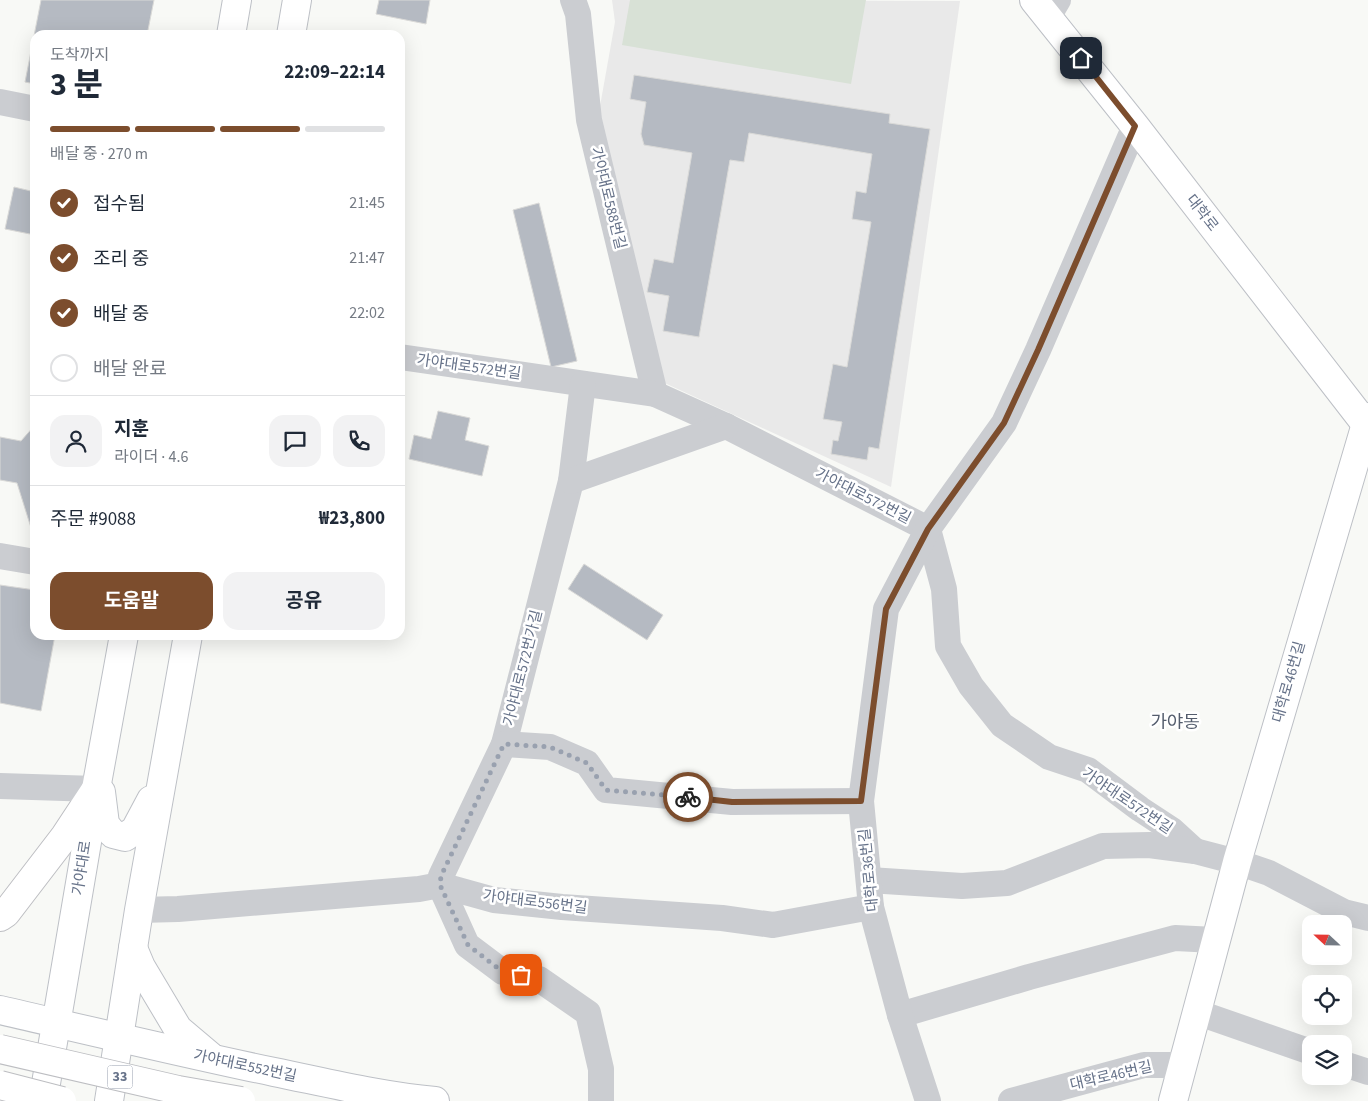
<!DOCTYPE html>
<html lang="ko">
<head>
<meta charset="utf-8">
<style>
	body { margin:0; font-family:"Source Sans 3","Noto Sans KR",sans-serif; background:#f2f2f3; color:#1f2937; height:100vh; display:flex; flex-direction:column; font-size:19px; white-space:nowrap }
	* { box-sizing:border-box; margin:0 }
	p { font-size:16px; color:#747a83 }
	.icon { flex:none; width:28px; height:28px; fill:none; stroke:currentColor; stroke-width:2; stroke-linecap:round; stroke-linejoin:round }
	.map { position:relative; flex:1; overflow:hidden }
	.drawer { position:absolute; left:30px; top:30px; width:375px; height:610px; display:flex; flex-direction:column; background:#fff; border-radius:15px; box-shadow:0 5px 20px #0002 }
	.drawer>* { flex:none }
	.needle { width:32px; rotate:292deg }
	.controls { position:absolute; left:1302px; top:915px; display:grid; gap:10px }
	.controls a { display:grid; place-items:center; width:50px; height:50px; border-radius:10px; background:#fff; box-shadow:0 5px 20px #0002; font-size:25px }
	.pin { position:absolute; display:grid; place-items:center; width:42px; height:42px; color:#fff; margin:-21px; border-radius:10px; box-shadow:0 2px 8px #0006 }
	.courier { position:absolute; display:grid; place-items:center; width:50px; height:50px; margin:-25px; border:4px solid #7c4d2d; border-radius:50%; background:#fff; color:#222; box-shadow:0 1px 6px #0007 }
	.overview em { font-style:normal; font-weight:700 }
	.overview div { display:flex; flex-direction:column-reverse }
	.overview { display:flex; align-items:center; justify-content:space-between; height:85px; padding:0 20px }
	h1 { font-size:32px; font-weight:700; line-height:38px }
	.bar { display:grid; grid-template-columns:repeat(4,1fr); gap:8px 5px; align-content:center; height:60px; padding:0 20px }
	.bar i { height:6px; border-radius:4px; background:#e0e1e3 }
	.bar .on { background:#7c4d2d }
	.bar p { grid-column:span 4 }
	.line { display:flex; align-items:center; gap:12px; padding:0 20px; border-top:1px solid #e0e1e3 }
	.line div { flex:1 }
	.round { display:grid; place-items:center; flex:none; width:52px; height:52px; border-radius:15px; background:#f2f2f3 }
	ol { padding:0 20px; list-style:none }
	li { display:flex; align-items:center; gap:15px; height:55px }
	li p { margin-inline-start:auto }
	li .icon { padding:5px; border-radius:50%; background:#7c4d2d; color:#fff; stroke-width:4 }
	li:last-child { color:#747a83 }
	li i { width:28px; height:28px; border:2px solid #e0e1e3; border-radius:50% }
	.primary-button { display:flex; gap:10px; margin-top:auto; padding:10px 20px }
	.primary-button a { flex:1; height:58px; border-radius:15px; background:#7c4d2d; color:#fff; font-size:20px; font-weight:700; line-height:58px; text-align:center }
	.primary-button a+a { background:#f2f2f3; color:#1f2937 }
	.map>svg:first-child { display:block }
	.built { fill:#e9e9e9 }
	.green { fill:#d8e1d6 }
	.building { fill:#b5bac2; stroke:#dadad8 }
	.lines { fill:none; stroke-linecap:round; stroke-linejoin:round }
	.secondary-casing { stroke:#bdc0c6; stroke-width:30 }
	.highway-casing { stroke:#bdbec2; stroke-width:30 }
	.street { stroke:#cbcdd1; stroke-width:26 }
	.secondary { stroke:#fff; stroke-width:28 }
	.highway { stroke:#fff; stroke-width:28 }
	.highway-bridge-casing { stroke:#bdbec2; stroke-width:30; stroke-linecap:butt }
	.highway-bridge { stroke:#fff; stroke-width:28 }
	.done { stroke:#99a1af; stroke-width:5; stroke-dasharray:0 9 }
	.route { stroke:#7c4d2d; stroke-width:6 }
	.labels { text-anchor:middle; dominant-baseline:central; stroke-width:5; stroke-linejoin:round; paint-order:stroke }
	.shield { fill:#fff; stroke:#949cac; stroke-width:1 }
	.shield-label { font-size:14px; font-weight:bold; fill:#667289 }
	.street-label { font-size:15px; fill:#667289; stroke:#fff }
	.quarter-label { font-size:18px; fill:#545d6d; stroke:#fff }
</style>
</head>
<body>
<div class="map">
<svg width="1368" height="1101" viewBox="0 0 1368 1101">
	<rect width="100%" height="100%" fill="#f8f9f6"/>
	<!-- built -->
	<polygon class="built" points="612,0 960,1 891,487 656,379 597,123 615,22"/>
	<!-- green -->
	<polygon class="green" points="630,0 866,0 851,84 622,45"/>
	<!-- building -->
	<g class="building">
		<polygon points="41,0 154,0 147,35 35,35 35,84 25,82"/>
		<polygon points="379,0 430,0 426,24 376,14"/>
		<polygon points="634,75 890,114 889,123 930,129 879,449 869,447 867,460 831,454 833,440 838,441 842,422 823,419 833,364 847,367 871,222 852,219 856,191 866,193 872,154 749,133 744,162 730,160 699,337 663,331 669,296 647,292 654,259 673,263 692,153 644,145 641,134 646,102 630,99"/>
		<polygon points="14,187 35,192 35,235 5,229"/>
		<polygon points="539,203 577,361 551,367 513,210"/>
		<polygon points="438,411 470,418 465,440 489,446 482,476 409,459 414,435 431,439"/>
		<polygon points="35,425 35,533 33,534 17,483 0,480 0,437 21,441"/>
		<polygon points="584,564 663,615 647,640 568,589"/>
		<polygon points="0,585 35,590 35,635 55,635 41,711 0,703"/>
	</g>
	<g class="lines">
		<defs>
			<g id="secondary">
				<polyline points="1034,0 1135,126 1368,427"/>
				<polyline points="231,35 237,0"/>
				<polyline points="291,35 297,0"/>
				<polyline points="101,792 105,824 113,834 125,837 135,830 151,800"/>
				<polyline points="133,948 141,967 178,1029 210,1056"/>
				<path d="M0,1010C91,1031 183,1053 274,1072C328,1083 381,1096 435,1101"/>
				<polyline points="43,1101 96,789 124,635"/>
				<polyline points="109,1101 139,910 188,635"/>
				<polyline points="1173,1101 1237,862 1368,417"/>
			</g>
			<polyline id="highway" points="0,917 6,913 65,836 96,789"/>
		</defs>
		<!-- secondary casing -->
		<use href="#secondary" class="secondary-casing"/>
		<!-- highway casing -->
		<use href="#highway" class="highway-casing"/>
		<!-- street -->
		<g class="street">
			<polyline points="573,0 578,14 589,120 655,394"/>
			<polyline points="1048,17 1058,0"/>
			<polyline points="0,102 35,109"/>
			<polyline points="400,357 655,394 726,426 928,529 944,589 948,646 971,686 1002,725 1049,757 1088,770 1140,809 1172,830 1195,851"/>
			<polyline points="583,384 571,481 504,744 441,876 440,885 467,945 503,972 539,979 588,1013 601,1069 601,1101"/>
			<polyline points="571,481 726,426"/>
			<polyline points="0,556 35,562"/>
			<polyline points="504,744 550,747 587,763 606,790 732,802 861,801"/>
			<polyline points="0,786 96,789"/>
			<polyline points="869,880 962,886 1007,883 1103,846 1149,845 1195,851 1237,862 1269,873 1344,912 1368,918"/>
			<polyline points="139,910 178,909 419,889 440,885 494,900 562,907 722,918 773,925 871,907"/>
			<polyline points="1196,1012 1311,1052"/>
			<polyline points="900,1015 1029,977 1175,938 1215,940"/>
			<polyline points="1344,1064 1368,1072"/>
			<polyline points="928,1101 900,1015 871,907 861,801 886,609 928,529 1004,423 1038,350 1135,126"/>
			<polyline points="1011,1101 1144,1065 1183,1065"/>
		</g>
		<!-- secondary -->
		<use href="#secondary" class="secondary"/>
		<!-- highway -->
		<use href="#highway" class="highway"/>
		<defs>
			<g id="highway-bridge">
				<polyline points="0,1049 178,1090 241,1101"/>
				<polyline points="0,1085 62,1101"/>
			</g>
		</defs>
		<!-- highway-bridge casing -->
		<use href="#highway-bridge" class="highway-bridge-casing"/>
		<!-- highway-bridge -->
		<use href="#highway-bridge" class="highway-bridge"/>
	</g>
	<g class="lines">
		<!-- done -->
		<polyline class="done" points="521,975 503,972 468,945 440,885 441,876 504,744 550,747 587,763 606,790 688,797"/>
		<!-- route -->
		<polyline class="route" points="688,797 732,802 861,801 886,609 928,529 1004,423 1038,350 1135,126 1081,58"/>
	</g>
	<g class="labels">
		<!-- shield labels -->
		<rect class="shield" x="107.5" y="1065.5" width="25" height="23" rx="4"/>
		<g class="shield-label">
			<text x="120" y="1077">33</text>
		</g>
		<!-- street labels -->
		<g class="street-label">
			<text transform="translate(608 198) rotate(76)">가야대로588번길</text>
			<text transform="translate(1202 213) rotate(52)">대학로</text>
			<text transform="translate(469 367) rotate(8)">가야대로572번길</text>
			<text transform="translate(863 496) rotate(27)">가야대로572번길</text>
			<text transform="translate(523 668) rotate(-76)">가야대로572번가길</text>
			<text transform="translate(1289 682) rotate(-74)">대학로46번길</text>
			<text transform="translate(1127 801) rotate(34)">가야대로572번길</text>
			<text transform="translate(82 868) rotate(-81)">가야대로</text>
			<text transform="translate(869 870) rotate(-96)">대학로36번길</text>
			<text transform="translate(535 902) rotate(7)">가야대로556번길</text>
			<text transform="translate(245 1066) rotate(12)">가야대로552번길</text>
			<text transform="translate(1111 1076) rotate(-13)">대학로46번길</text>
		</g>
		<!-- quarter labels -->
		<g class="quarter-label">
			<text x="1175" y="722">가야동</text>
		</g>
	</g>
</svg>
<div class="controls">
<a><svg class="needle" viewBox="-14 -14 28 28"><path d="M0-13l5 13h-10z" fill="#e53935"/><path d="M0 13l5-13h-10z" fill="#747a83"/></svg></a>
<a><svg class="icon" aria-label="locate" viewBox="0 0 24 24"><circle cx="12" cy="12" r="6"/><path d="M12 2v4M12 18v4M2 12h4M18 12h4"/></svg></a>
<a><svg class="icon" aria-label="layers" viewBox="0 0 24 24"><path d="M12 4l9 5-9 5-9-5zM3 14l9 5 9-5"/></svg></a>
</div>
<div class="pin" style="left:521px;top:975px;background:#ea580c"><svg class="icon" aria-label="bag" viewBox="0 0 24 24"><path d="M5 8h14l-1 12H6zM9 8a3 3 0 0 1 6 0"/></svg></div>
<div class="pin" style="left:1081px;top:58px;background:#1f2937"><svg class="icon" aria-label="home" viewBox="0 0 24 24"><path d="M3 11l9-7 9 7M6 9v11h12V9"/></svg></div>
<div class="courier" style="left:688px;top:797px"><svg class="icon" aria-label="bike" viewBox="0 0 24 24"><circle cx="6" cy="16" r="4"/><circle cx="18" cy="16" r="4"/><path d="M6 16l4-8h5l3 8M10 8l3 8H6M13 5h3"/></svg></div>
<section class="drawer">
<div class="overview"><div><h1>3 분</h1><p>도착까지</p></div><em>22:09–22:14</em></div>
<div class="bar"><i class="on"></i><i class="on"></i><i class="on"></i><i></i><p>배달 중 · 270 m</p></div>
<ol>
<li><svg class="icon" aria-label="check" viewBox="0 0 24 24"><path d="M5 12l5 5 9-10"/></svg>접수됨<p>21:45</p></li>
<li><svg class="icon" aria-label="check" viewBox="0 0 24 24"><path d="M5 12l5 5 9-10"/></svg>조리 중<p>21:47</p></li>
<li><svg class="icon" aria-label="check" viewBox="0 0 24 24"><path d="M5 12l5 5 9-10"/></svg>배달 중<p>22:02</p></li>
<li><i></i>배달 완료</li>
</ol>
<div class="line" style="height:90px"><a class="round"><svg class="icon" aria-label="person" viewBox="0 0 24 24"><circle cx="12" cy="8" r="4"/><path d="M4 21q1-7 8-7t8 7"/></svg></a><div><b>지훈</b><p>라이더 · 4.6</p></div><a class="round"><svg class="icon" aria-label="chat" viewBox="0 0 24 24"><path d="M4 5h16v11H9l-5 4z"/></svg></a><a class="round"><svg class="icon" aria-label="phone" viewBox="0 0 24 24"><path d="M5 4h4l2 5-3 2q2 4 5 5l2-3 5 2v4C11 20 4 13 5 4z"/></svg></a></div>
<div class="line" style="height:65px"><div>주문 #9088</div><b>₩23,800</b></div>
<div class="primary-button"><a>도움말</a><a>공유</a></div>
</section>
</div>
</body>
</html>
